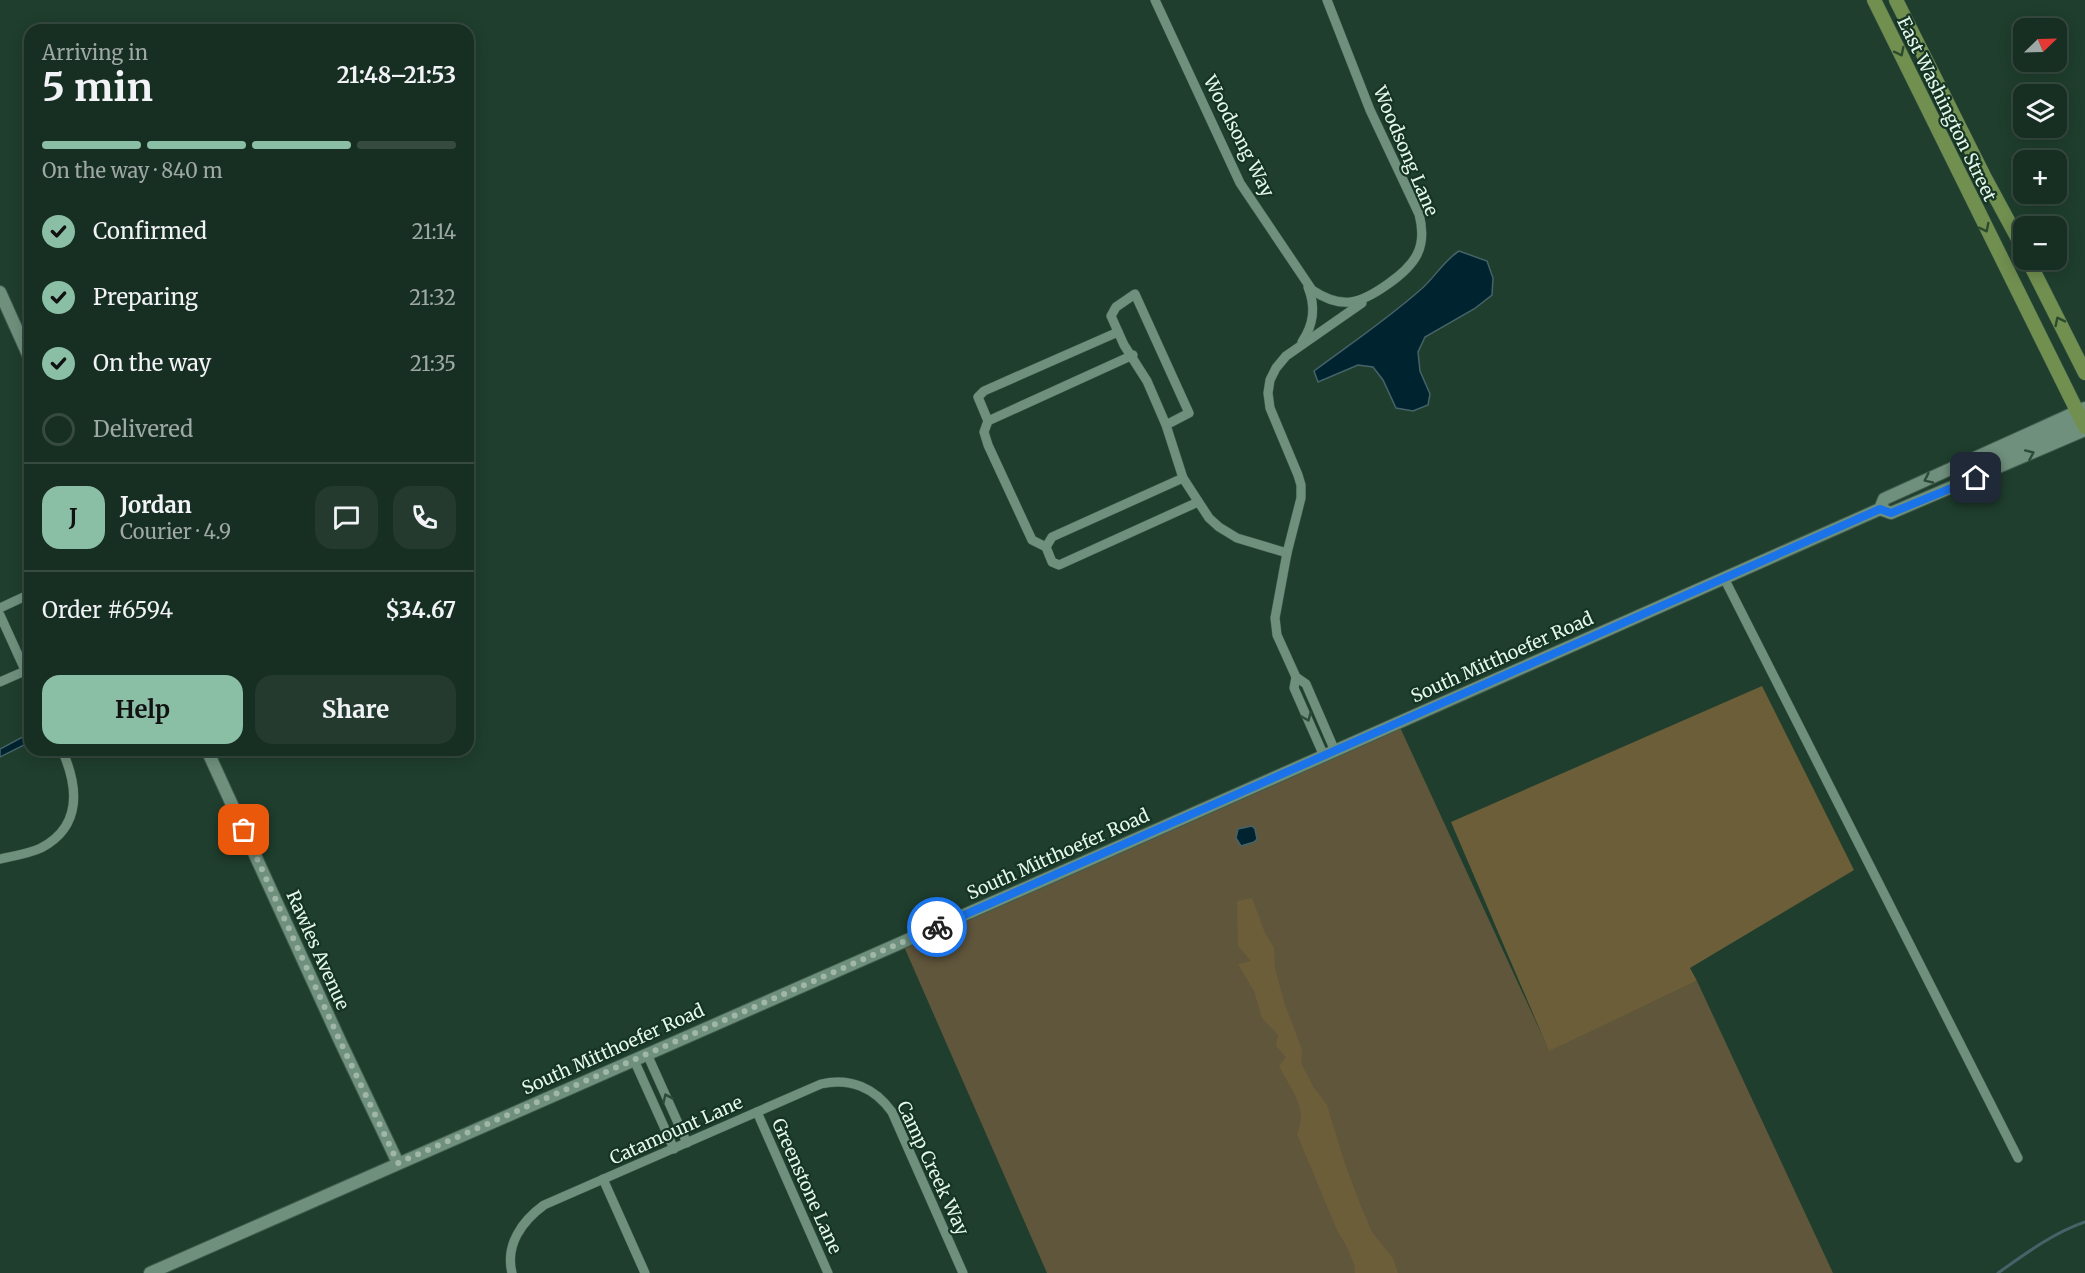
<!DOCTYPE html>
<html lang="en">
<head>
<meta charset="utf-8">
<style>
	body { margin:0; font-family:Merriweather,serif; background:#243a2f; color:#f1f3f6; height:100vh; display:flex; flex-direction:column; font-size:22px; white-space:nowrap }
	* { box-sizing:border-box; margin:0 }
	p { font-size:20px; color:#9ea8a5 }
	.icon { flex:none; width:33px; height:33px; fill:none; stroke:currentColor; stroke-width:2; stroke-linecap:round; stroke-linejoin:round }
	.map { position:relative; flex:1; overflow:hidden }
	.sheet { position:absolute; left:24px; top:24px; width:450px; height:732px; display:flex; flex-direction:column; background:#172e22; border-radius:18px; box-shadow:0 3px 15px #0003,0 0 0 2px #364a40 }
	.sheet>* { flex:none }
	.needle { width:39px; rotate:67deg }
	.tools { position:absolute; left:2013px; top:18px; display:grid; gap:12px }
	.tools a { display:grid; place-items:center; width:54px; height:54px; border-radius:12px; background:#172e22; box-shadow:0 3px 15px #0003,0 0 0 2px #364a40; font-size:30px }
	.pin { position:absolute; display:grid; place-items:center; width:51px; height:51px; color:#fff; margin:-26px; border-radius:12px; box-shadow:0 3px 9px #0006 }
	.courier { position:absolute; display:grid; place-items:center; width:60px; height:60px; margin:-30px; border:4px solid #1a73e8; border-radius:50%; background:#fff; color:#222; box-shadow:0 2px 8px #0007 }
	.headline em { font-style:normal; font-weight:700 }
	.headline div { display:flex; flex-direction:column-reverse }
	.headline { display:flex; align-items:center; justify-content:space-between; height:102px; padding:0 18px }
	h1 { font-size:39px; font-weight:700; line-height:45px }
	.bar { display:grid; grid-template-columns:repeat(4,1fr); gap:9px 6px; align-content:center; height:72px; padding:0 18px }
	.bar i { height:8px; border-radius:4px; background:#364a40 }
	.bar .active { background:#8abfa5 }
	.bar p { grid-column:span 4 }
	.line { display:flex; align-items:center; gap:15px; padding:0 18px; border-top:2px solid #364a40 }
	.line div { flex:1 }
	.round { display:grid; place-items:center; flex:none; width:63px; height:63px; border-radius:18px; background:#243a2f }
	ol { padding:0 18px; list-style:none }
	li { display:flex; align-items:center; gap:18px; height:66px }
	li p { margin-inline-start:auto }
	li .icon { padding:6px; border-radius:50%; background:#8abfa5; color:#111; stroke-width:4 }
	li:last-child { color:#9ea8a5 }
	li i { width:33px; height:33px; border:3px solid #364a40; border-radius:50% }
	.button { display:flex; gap:12px; margin-top:auto; padding:12px 18px }
	.button a { flex:1; height:69px; border-radius:18px; background:#8abfa5; color:#111; font-size:24px; font-weight:700; line-height:69px; text-align:center }
	.button a+a { background:#243a2f; color:#f1f3f6 }
	.map>svg:first-child { display:block }
	.green { fill:#60563c }
	.forest { fill:#6c5e38 }
	.water { fill:#002330; stroke:#456368; stroke-width:1.5 }
	.lines { fill:none; stroke-linecap:round; stroke-linejoin:round }
	.stream { stroke:#456368; stroke-width:3 }
	.street-casing { stroke:#3f5b4d; stroke-width:10 }
	.secondary-casing { stroke:#3f5b4d; stroke-width:14 }
	.primary-casing { stroke:#3f5b4d; stroke-width:15 }
	.street { stroke:#6f907c; stroke-width:9 }
	.secondary { stroke:#6f907c; stroke-width:12 }
	.primary { stroke:#718f4f; stroke-width:14 }
	.oneway { stroke:#2c4b2e }
	.oneway2 { stroke:#2c4b39 }
	.done { stroke:#a0b6a8; stroke-width:6; stroke-dasharray:0 10.8 }
	.route { stroke:#1a73e8; stroke-width:8 }
	.labels { text-anchor:middle; dominant-baseline:central; stroke-width:4.5; stroke-linejoin:round; paint-order:stroke }
	.street-label { font-size:18px; fill:#e5f7eb; stroke:#153423 }
</style>
</head>
<body>
<div class="map">
<svg width="2085" height="1273" viewBox="0 0 2085 1273">
	<rect width="100%" height="100%" fill="#1f3e2d"/>
	<!-- green -->
	<polygon class="green" points="1398,723 1549,1050 1697,981 1833,1273 1047,1273 902,942"/>
	<!-- forest -->
	<g class="forest">
		<polygon points="1762,686 1854,870 1690,968 1697,981 1549,1051 1451,822"/>
		<path d="M1252,898L1265,933L1274,948L1275,968L1285,1005L1302,1050L1301,1063L1314,1088L1327,1105L1345,1164L1360,1204L1372,1232L1393,1258L1398,1273H1355V1267L1347,1247L1337,1230L1297,1134C1309,1107 1290,1089 1279,1066L1286,1057L1276,1046L1278,1035L1262,1018L1254,991L1238,964L1251,961L1238,946L1237,901Z"/>
	</g>
	<!-- water -->
	<g class="water">
		<path d="M1459,251L1487,261L1493,278L1492,295L1474,309L1425,337L1418,352L1420,371L1430,394L1428,405L1413,411L1396,408L1383,380L1373,367L1358,365L1318,382L1314,371C1349,345 1386,320 1419,291C1434,279 1443,261 1459,251Z"/>
		<polygon points="30,733 30,742 0,757 0,749"/>
		<polygon points="1252,826 1255,829 1257,839 1254,842 1241,846 1236,838 1238,829"/>
	</g>
	<g class="lines">
		<!-- stream -->
		<path class="stream" d="M1998,1273C2025,1254 2053,1233 2085,1222"/>
		<defs>
			<g id="street">
				<path d="M1155,0L1240,183L1312,290C1342,310 1360,304 1388,284C1415,265 1428,248 1419,214L1370,110L1327,0"/>
				<path d="M1302,342C1314,324 1316,307 1308,287"/>
				<polyline points="988,421 978,397 984,391 1118,332"/>
				<polyline points="1166,425 1189,413 1135,294 1116,307 1111,316 1124,345 1147,381 1166,425 1183,478 1209,518 1219,527 1237,538 1287,553"/>
				<polyline points="1183,478 1052,537 1046,547 1052,562 1059,565 1198,502"/>
				<polyline points="1046,547 1032,540 988,445 984,432 988,421 1133,355"/>
				<polyline points="1724,578 2018,1158"/>
				<polyline points="0,608 30,594"/>
				<polyline points="0,615 30,681"/>
				<polyline points="1296,677 1294,688 1324,756"/>
				<polyline points="0,682 25,671"/>
				<polyline points="1335,751 1306,684 1296,677 1277,635 1275,618 1287,553 1301,498 1301,485 1298,475 1270,408 1268,393 1270,380 1276,368 1286,356 1362,303"/>
				<path d="M0,859C13,856 28,854 41,848C83,826 78,786 62,750"/>
				<polyline points="647,1054 687,1143"/>
				<polyline points="634,1060 674,1149"/>
				<polyline points="757,1112 828,1273"/>
				<polyline points="603,1179 645,1273"/>
				<path d="M512,1273C505,1245 522,1221 544,1205L821,1084C850,1077 875,1088 892,1112L963,1273"/>
			</g>
			<g id="secondary">
				<polyline points="0,292 30,359"/>
				<polyline points="1984,467 2018,448 2081,419 2085,415"/>
				<polyline points="1880,509 1891,513 2085,430"/>
				<polyline points="207,750 340,1041 398,1163"/>
				<polyline points="150,1273 1046,879 1880,509 1884,499 2085,408"/>
			</g>
			<g id="primary">
				<polyline points="1874,0 2085,427"/>
				<polyline points="1896,0 1984,176 2024,250"/>
				<polyline points="2028,260 2085,373"/>
			</g>
		</defs>
		<!-- street casing -->
		<use href="#street" class="street-casing"/>
		<!-- secondary casing -->
		<use href="#secondary" class="secondary-casing"/>
		<!-- primary casing -->
		<use href="#primary" class="primary-casing"/>
		<!-- street -->
		<use href="#street" class="street"/>
		<!-- secondary -->
		<use href="#secondary" class="secondary"/>
		<!-- primary -->
		<use href="#primary" class="primary"/>
	</g>
	<!-- one-way arrows -->
	<defs><path id="oneway-chevron" d="M-2-3.5L2.5 0L-2 3.5" fill="none" stroke-width="1.6" stroke-linecap="round" stroke-linejoin="round" transform="scale(1.5)"/></defs>
	<g class="oneway">
		<use href="#oneway-chevron" transform="translate(1900 52) rotate(63)"/>
		<use href="#oneway-chevron" transform="translate(1985 228) rotate(63)"/>
		<use href="#oneway-chevron" transform="translate(2059 321) rotate(-116)"/>
	</g>
	<g class="oneway2">
		<use href="#oneway-chevron" transform="translate(2030 454) rotate(-24)"/>
		<use href="#oneway-chevron" transform="translate(1928 479) rotate(155)"/>
		<use href="#oneway-chevron" transform="translate(1307 717) rotate(67)"/>
		<use href="#oneway-chevron" transform="translate(667 1098) rotate(-114)"/>
	</g>
	<g class="lines">
		<!-- done -->
		<polyline class="done" points="244,830 340,1041 398,1163 937,927"/>
		<!-- route -->
		<polyline class="route" points="937,927 1880,509 1891,513 1976,478"/>
	</g>
	<g class="labels">
		<!-- street labels -->
		<g class="street-label">
			<text transform="translate(1947 109) rotate(64)">East Washington Street</text>
			<text transform="translate(1239 136) rotate(63)">Woodsong Way</text>
			<text transform="translate(1406 151) rotate(67)">Woodsong Lane</text>
			<text transform="translate(1502 657) rotate(-24)">South Mitthoefer Road</text>
			<text transform="translate(1058 854) rotate(-24)">South Mitthoefer Road</text>
			<text transform="translate(318 950) rotate(66)">Rawles Avenue</text>
			<text transform="translate(613 1049) rotate(-24)">South Mitthoefer Road</text>
			<text transform="translate(676 1130) rotate(-24)">Catamount Lane</text>
			<text transform="translate(933 1168) rotate(65)">Camp Creek Way</text>
			<text transform="translate(807 1186) rotate(66)">Greenstone Lane</text>
		</g>
	</g>
</svg>
<div class="tools">
<a><svg class="needle" viewBox="-14 -14 28 28"><path d="M0-13l5 13h-10z" fill="#e53935"/><path d="M0 13l5-13h-10z" fill="#9ea8a5"/></svg></a>
<a><svg class="icon" aria-label="layers" viewBox="0 0 24 24"><path d="M12 4l9 5-9 5-9-5zM3 14l9 5 9-5"/></svg></a>
<a>+</a>
<a>−</a>
</div>
<div class="pin" style="left:244px;top:830px;background:#ea580c"><svg class="icon" aria-label="bag" viewBox="0 0 24 24"><path d="M5 8h14l-1 12H6zM9 8a3 3 0 0 1 6 0"/></svg></div>
<div class="pin" style="left:1976px;top:478px;background:#1f2937"><svg class="icon" aria-label="home" viewBox="0 0 24 24"><path d="M3 11l9-7 9 7M6 9v11h12V9"/></svg></div>
<div class="courier" style="left:937px;top:927px"><svg class="icon" aria-label="bike" viewBox="0 0 24 24"><circle cx="6" cy="16" r="4"/><circle cx="18" cy="16" r="4"/><path d="M6 16l4-8h5l3 8M10 8l3 8H6M13 5h3"/></svg></div>
<section class="sheet">
<div class="headline"><div><h1>5 min</h1><p>Arriving in</p></div><em>21:48–21:53</em></div>
<div class="bar"><i class="active"></i><i class="active"></i><i class="active"></i><i></i><p>On the way · 840 m</p></div>
<ol>
<li><svg class="icon" aria-label="check" viewBox="0 0 24 24"><path d="M5 12l5 5 9-10"/></svg>Confirmed<p>21:14</p></li>
<li><svg class="icon" aria-label="check" viewBox="0 0 24 24"><path d="M5 12l5 5 9-10"/></svg>Preparing<p>21:32</p></li>
<li><svg class="icon" aria-label="check" viewBox="0 0 24 24"><path d="M5 12l5 5 9-10"/></svg>On the way<p>21:35</p></li>
<li><i></i>Delivered</li>
</ol>
<div class="line" style="height:108px"><b class="round" style="background:#8abfa5;color:#111">J</b><div><b>Jordan</b><p>Courier · 4.9</p></div><a class="round"><svg class="icon" aria-label="chat" viewBox="0 0 24 24"><path d="M4 5h16v11H9l-5 4z"/></svg></a><a class="round"><svg class="icon" aria-label="phone" viewBox="0 0 24 24"><path d="M5 4h4l2 5-3 2q2 4 5 5l2-3 5 2v4C11 20 4 13 5 4z"/></svg></a></div>
<div class="line" style="height:78px"><div>Order #6594</div><b>$34.67</b></div>
<div class="button"><a>Help</a><a>Share</a></div>
</section>
</div>
</body>
</html>
